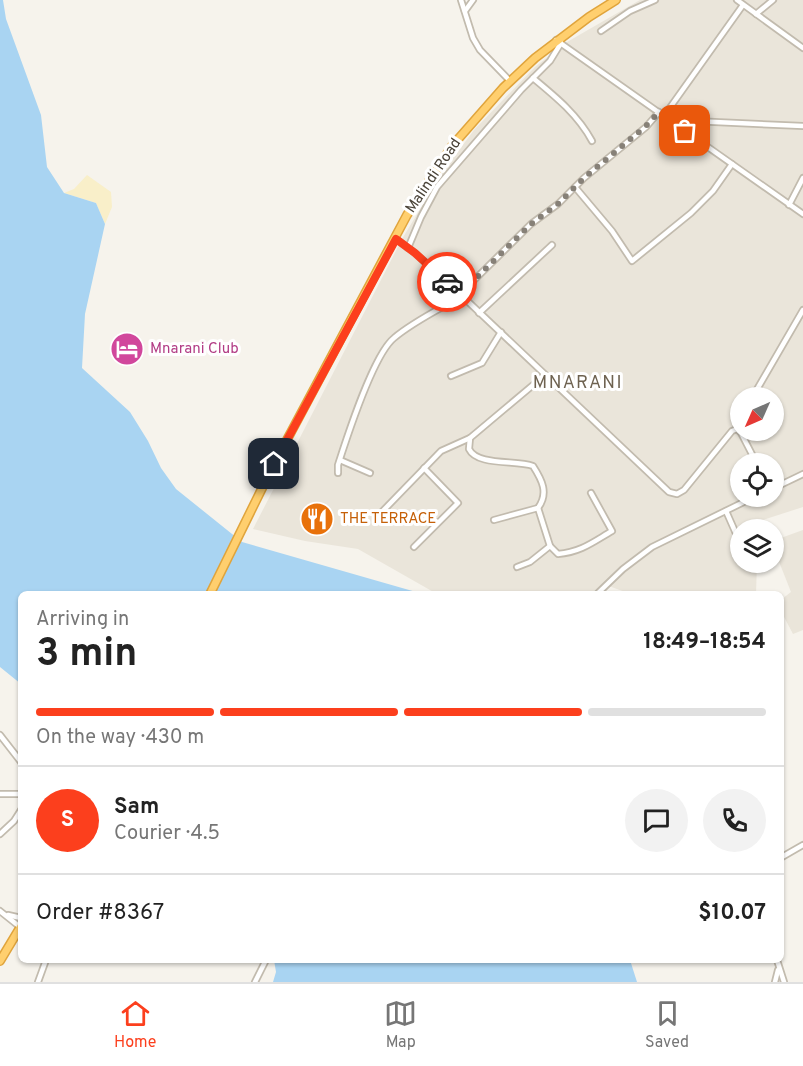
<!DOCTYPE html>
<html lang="en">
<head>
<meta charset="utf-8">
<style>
	body { margin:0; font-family:Overpass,sans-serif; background:#f2f2f2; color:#222; height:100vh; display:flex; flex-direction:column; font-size:22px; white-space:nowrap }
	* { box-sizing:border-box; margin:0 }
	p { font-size:20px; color:#767676 }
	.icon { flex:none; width:33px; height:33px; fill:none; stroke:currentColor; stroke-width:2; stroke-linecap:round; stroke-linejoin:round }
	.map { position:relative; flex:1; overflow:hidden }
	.sheet { position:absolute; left:18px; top:591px; width:766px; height:372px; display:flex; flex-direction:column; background:#fff; border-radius:9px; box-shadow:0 2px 4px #0004 }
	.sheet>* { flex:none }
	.needle { width:39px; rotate:225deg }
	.fabs { position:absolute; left:730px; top:387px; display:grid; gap:12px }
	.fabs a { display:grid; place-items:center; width:54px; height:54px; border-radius:50%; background:#fff; box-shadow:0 2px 4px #0004; font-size:30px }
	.pin { position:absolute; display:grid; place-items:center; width:51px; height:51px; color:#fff; margin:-26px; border-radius:12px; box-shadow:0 3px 9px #0006 }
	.courier { position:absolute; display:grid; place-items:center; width:60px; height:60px; margin:-30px; border:4px solid #fc3f1d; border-radius:50%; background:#fff; color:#222; box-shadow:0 2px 8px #0007 }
	.summary em { font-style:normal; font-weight:700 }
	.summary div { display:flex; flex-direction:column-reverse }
	.summary { display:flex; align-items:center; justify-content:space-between; height:102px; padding:0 18px }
	h1 { font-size:39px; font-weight:700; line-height:45px }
	.bar { display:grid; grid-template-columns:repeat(4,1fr); gap:9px 6px; align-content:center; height:72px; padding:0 18px }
	.bar i { height:8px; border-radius:4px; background:#e0e0e0 }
	.bar .on { background:#fc3f1d }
	.bar p { grid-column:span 4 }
	.line { display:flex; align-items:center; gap:15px; padding:0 18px; border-top:2px solid #e0e0e0 }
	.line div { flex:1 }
	.round { display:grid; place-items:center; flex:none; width:63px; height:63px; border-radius:32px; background:#f2f2f2 }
	.tabs { display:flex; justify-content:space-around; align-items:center; height:84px; border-top:2px solid #e0e0e0; background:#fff; font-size:16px; color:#767676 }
	.tabs a { display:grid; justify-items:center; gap:3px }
	.tabs .on { color:#fc3f1d }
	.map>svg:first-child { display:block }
	.residential { fill:#eae5da; fill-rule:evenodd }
	.sand { fill:#f9efc9 }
	.water { fill:#a9d4f2 }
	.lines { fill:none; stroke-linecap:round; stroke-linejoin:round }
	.minor-casing { stroke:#c2bbae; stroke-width:8 }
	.highway-casing { stroke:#e0a43c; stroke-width:10 }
	.minor { stroke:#fff; stroke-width:4.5 }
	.highway { stroke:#ffcf6e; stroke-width:7 }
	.done { stroke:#878178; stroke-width:6; stroke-dasharray:0 10.8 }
	.route { stroke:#fc3f1d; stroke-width:8 }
	.labels { text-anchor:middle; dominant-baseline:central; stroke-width:6; stroke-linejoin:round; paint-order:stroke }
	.street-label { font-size:15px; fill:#4b4439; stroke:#fff }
	.hotel-label { font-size:15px; fill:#b23c85; stroke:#fff; text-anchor:start }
	.food-label { font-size:15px; fill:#c56008; stroke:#fff; text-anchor:start }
	.quarter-label { font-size:18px; letter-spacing:1.5px; fill:#6e6250; stroke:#fff }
</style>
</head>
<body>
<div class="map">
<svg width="803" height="982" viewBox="0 0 803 982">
	<rect width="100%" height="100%" fill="#f6f3ec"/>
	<!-- residential -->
	<g class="residential">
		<path d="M640,0H803V507L760,521L759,529L741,530V562L757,563L756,594H631L603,584L590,594H437L358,549L305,541L253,529L402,239L442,173L474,130L535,67L567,42ZM741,398H774V430H741ZM741,464H774V496H741Z"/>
		<polygon points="803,530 803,630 793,634 782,613 782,599 791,592 776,554 778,539"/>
	</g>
	<!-- sand -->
	<polygon class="sand" points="87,175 111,192 112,207 105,224 96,203 64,193 74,189"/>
	<!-- water -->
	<g class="water">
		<polygon points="0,0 3,0 6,19 41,115 47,167 64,193 96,203 105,224 85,314 82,368 130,412 148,441 161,468 176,489 242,542 423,594 21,594 21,684 0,667"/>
		<polygon points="274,960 630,960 637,982 273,982 276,972"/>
	</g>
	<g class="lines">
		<defs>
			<g id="minor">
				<polyline points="461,0 473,38 480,50 510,81"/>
				<polyline points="737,0 803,48"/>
				<polyline points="465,11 473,0"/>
				<polyline points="756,14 773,0"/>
				<polyline points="601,31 630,11 655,0"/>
				<polyline points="556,40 803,214"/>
				<path d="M533,78C556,97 578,115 592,141"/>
				<polyline points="664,116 743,5"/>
				<polyline points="671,120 803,126"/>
				<polyline points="575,187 612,231 632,261 691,213 713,191 732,164"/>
				<polyline points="789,205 803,178"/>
				<polyline points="396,239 415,253 460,294 669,492 677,494 684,490 732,431 737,429 741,433 757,464"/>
				<polyline points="408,248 421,217 437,187 521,90 550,61 561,43"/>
				<polyline points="460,294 531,224 558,204 584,178 646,127 659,112"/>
				<polyline points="479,313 552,245"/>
				<polyline points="451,376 482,363 501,332"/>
				<polyline points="752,398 803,310"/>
				<polyline points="737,429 741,421"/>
				<polyline points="340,460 370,473"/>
				<path d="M338,473V465C347,437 373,355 394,338C414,321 440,309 462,296"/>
				<polyline points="774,488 803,474"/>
				<polyline points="726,511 741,545"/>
				<polyline points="377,517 441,451 470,438"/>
				<polyline points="494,520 538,508"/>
				<path d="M550,546L558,554C581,552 593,542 612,531L591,493"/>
				<polyline points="414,547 458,503 424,468"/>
				<path d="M517,567L530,562L550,546L538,508C549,493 542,480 533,466C516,460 477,466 469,449L470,438L545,375"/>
				<polyline points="597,594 623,569 652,547 756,496"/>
				<polyline points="0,735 21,762"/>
				<polyline points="0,794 21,794"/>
				<polyline points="0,834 14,821 21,810"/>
				<polyline points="782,857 803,845"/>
				<polyline points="0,911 20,927"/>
				<polyline points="8,915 21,918"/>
				<polyline points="777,960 784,982"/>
				<polyline points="38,982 46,960"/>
				<polyline points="255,982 266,960"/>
				<polyline points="775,982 778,970"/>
			</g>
			<g id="highway">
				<polyline points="210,594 274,464 407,215 452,146 503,88 535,58 589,17 616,0"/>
				<polyline points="0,961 21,926"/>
			</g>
		</defs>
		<!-- minor casing -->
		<use href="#minor" class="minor-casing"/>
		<!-- highway casing -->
		<use href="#highway" class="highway-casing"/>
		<!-- minor -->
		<use href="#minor" class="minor"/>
		<!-- highway -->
		<use href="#highway" class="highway"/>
	</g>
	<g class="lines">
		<!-- done -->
		<polyline class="done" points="447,282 460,294 531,224 558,204 584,178 645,127 659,112 685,131"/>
		<!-- route -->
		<polyline class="route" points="274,464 396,239 415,253 447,282"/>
	</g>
	<!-- icons -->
	<defs>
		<symbol id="hotel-disc" viewBox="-11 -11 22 22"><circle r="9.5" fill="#d1479c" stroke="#fff"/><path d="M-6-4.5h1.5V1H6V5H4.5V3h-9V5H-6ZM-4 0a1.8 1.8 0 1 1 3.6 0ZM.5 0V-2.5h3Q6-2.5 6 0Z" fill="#fff"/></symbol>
		<symbol id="restaurant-disc" viewBox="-11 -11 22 22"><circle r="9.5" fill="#e8710a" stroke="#fff"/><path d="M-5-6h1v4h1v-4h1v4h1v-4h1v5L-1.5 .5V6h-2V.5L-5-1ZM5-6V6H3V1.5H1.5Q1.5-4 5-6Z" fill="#fff"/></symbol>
	</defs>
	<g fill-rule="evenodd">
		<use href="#hotel-disc" x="108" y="330" width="38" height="38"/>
		<use href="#restaurant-disc" x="298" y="500" width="38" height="38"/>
	</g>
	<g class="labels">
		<!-- street labels -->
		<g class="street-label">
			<text transform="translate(434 176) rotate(-56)">Malindi Road</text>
		</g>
		<!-- hotel labels -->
		<g class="hotel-label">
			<text x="150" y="349">Mnarani Club</text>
		</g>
		<!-- food labels -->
		<g class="food-label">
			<text x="340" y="519">THE TERRACE</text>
		</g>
		<!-- quarter labels -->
		<g class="quarter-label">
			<text x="578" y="383">MNARANI</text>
		</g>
	</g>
</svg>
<div class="fabs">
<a><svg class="needle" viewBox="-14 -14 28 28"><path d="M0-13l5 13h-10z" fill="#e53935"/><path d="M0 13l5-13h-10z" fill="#767676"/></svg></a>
<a><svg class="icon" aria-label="locate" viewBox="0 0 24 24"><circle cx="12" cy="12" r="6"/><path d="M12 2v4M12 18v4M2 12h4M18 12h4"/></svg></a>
<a><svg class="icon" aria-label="layers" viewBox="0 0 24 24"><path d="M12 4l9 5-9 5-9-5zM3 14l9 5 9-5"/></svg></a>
</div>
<div class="pin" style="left:685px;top:131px;background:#ea580c"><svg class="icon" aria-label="bag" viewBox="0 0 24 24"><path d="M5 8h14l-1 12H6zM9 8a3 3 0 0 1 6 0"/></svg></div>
<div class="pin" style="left:274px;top:464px;background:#1f2937"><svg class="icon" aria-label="home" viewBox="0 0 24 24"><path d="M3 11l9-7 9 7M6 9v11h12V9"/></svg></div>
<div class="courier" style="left:447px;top:282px"><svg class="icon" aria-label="car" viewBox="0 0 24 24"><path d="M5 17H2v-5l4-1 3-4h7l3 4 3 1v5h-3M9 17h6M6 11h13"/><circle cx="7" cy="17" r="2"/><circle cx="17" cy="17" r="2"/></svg></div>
<section class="sheet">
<div class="summary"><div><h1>3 min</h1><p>Arriving in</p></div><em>18:49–18:54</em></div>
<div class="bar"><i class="on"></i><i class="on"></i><i class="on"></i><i></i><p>On the way · 430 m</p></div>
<div class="line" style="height:108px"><b class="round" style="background:#fc3f1d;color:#fff">S</b><div><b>Sam</b><p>Courier · 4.5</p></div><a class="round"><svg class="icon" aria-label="chat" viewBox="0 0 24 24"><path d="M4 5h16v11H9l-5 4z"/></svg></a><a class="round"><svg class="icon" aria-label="phone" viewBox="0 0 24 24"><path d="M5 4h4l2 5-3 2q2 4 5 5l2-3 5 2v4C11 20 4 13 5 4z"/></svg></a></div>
<div class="line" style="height:78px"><div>Order #8367</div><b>$10.07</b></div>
</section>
</div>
<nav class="tabs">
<a class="on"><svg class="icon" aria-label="home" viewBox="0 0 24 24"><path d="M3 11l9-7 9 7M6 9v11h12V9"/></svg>Home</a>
<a><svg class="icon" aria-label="map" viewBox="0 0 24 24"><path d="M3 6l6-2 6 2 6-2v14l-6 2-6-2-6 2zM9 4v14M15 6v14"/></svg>Map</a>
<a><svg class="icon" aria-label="saved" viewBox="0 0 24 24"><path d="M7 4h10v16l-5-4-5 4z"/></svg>Saved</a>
</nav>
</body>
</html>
